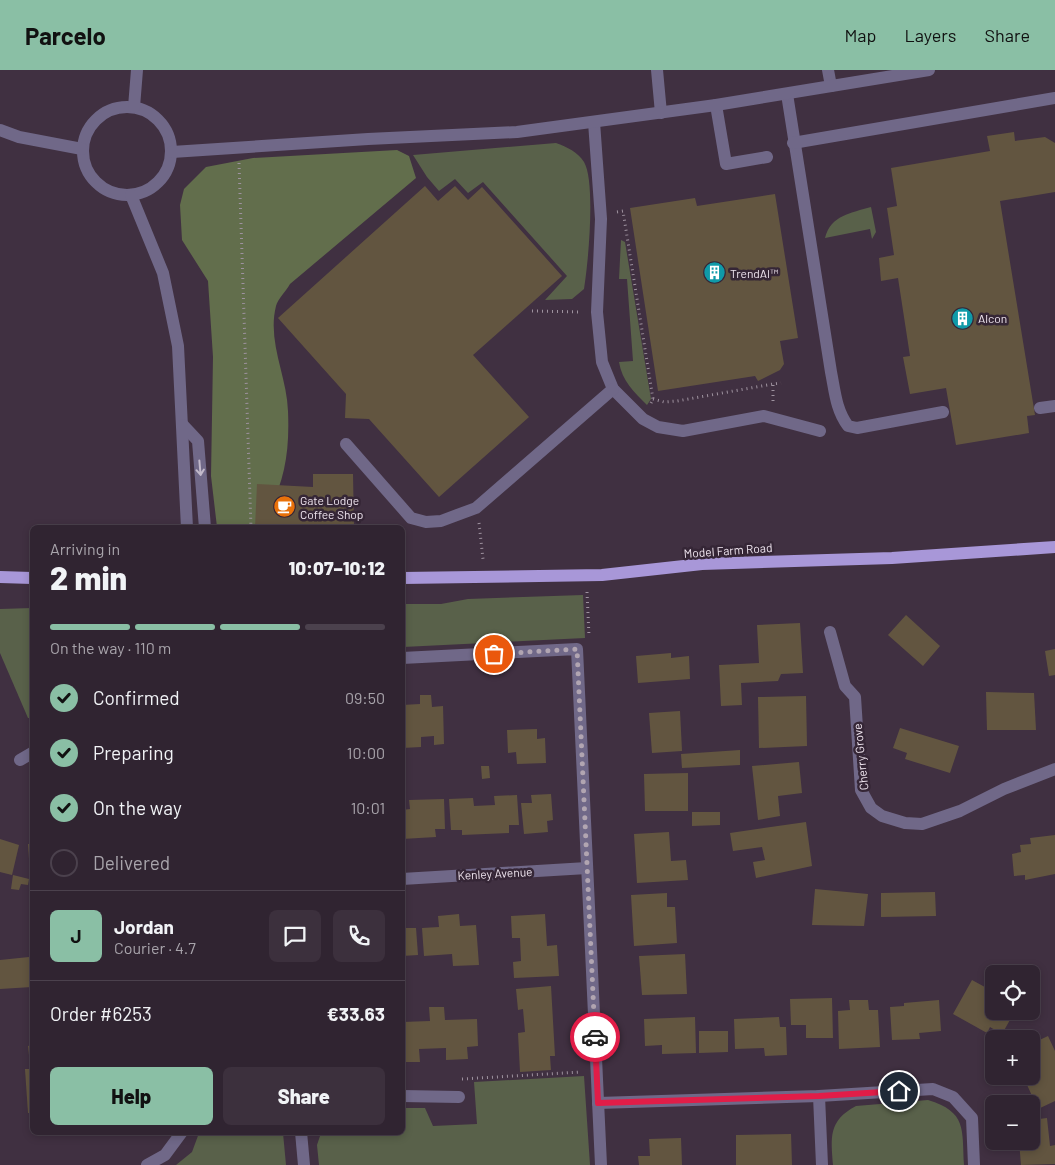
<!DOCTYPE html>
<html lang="en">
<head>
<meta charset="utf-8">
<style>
	body { margin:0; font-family:Barlow,sans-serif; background:#3c303d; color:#f1f3f6; height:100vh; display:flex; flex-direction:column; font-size:19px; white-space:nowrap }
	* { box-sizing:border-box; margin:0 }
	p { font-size:16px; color:#a8a4ab }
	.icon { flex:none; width:28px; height:28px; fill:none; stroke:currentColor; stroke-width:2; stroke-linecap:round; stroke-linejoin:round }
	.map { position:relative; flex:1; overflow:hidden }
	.panel { position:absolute; left:30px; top:455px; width:375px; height:610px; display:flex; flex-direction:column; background:#302431; border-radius:8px; box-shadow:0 2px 8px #0003,0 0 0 1px #4b414d }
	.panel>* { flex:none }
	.tools { position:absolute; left:985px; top:895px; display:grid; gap:10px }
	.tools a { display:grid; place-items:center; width:55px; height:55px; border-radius:8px; background:#302431; box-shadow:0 2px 8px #0003,0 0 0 1px #4b414d; font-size:25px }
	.pin { position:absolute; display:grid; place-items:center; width:42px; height:42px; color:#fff; margin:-21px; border:2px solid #fff; border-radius:50%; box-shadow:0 1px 5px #0007 }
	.courier { position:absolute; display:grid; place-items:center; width:50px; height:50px; margin:-25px; border:4px solid #e11d48; border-radius:50%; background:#fff; color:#222; box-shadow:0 1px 6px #0007 }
	.summary em { font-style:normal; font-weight:800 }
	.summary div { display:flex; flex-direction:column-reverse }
	.summary { display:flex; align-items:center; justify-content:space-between; height:85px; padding:0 20px }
	h1 { font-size:32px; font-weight:800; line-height:38px }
	.bar { display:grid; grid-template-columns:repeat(4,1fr); gap:8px 5px; align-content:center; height:60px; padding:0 20px }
	.bar i { height:6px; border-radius:4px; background:#4b414d }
	.bar .active { background:#8abfa5 }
	.bar p { grid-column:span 4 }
	.line { display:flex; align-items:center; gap:12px; padding:0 20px; border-top:1px solid #4b414d }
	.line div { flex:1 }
	.round { display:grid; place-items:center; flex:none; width:52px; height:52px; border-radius:8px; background:#3c303d }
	ol { padding:0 20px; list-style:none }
	li { display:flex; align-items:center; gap:15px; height:55px }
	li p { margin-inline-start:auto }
	li .icon { padding:5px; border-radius:50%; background:#8abfa5; color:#111; stroke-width:4 }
	li:last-child { color:#a8a4ab }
	li i { width:28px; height:28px; border:2px solid #4b414d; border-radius:50% }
	.action { display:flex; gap:10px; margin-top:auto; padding:10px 20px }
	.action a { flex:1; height:58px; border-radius:8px; background:#8abfa5; color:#111; font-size:20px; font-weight:800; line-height:58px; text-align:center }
	.action a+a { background:#3c303d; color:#f1f3f6 }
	header { display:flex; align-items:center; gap:30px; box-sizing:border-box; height:70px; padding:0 25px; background:#8abfa5; color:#111 }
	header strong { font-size:24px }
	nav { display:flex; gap:28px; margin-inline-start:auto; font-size:18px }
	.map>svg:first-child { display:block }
	.green { fill:#59614a }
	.forest { fill:#626e4c }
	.building { fill:#625540 }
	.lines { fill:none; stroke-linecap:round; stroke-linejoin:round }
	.path { stroke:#9e929f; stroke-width:3; stroke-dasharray:1 4; stroke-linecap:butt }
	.minor { stroke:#706888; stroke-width:12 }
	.major { stroke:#a897d8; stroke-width:12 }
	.oneway { stroke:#c2b9ca }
	.done { stroke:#b1a5b1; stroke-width:5; stroke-dasharray:0 9 }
	.route { stroke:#e11d48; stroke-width:6 }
	.labels { text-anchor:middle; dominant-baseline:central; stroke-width:5; stroke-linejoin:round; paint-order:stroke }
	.poi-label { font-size:12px; fill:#eee4ee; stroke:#352636; text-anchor:start }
	.street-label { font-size:12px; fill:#eee4ee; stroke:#352636 }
</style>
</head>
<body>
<header>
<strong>Parcelo</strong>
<nav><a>Map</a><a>Layers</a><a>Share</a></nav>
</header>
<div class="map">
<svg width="1055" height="1095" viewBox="0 0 1055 1095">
	<rect width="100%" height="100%" fill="#403041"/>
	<!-- green -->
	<g class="green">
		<path d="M556,73C567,77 578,82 584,92C596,112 588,195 584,219L572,229L545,230L567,206L483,112L468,123L455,109L439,121L427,107L413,85Z"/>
		<path d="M871,137L876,162L872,169L870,159L825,168C831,145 851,143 871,137Z"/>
		<path d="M621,170L625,172L651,329L647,335C634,322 622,311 619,292L633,291L627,209H619Z"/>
		<polygon points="583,525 585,568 403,577 403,534 441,534 468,529"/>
		<polygon points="32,538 32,648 28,648 0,583 0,539"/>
		<polygon points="584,1006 590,1095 319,1095 317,1075 321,1063 402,1062 403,1038 425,1038 433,1056 477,1054 474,1012"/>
		<path d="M928,1030C967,1042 962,1059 964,1095H833C831,1067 828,1051 856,1036Z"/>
		<polygon points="199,1063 283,1063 286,1095 176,1095 192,1082"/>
	</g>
	<!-- forest -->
	<path class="forest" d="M397,80L409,86L416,108L290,214C286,221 278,229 276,236C267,272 287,306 288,341C290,388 283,417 261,457H217L211,406L213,287L208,211L182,170L180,135L184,119L206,97L253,88Z"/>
	<!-- building -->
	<g class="building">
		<polygon points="1014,62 1015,71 1045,67 1055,73 1055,122 1000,131 1035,345 1027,346 1029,363 956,375 946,318 910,324 903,287 910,286 898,208 881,211 879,188 894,185 887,138 897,136 891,98 990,81 987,66"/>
		<polygon points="425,116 438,131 455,116 468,130 482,117 562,206 473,285 529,347 439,427 369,349 345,348 346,324 278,248"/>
		<polygon points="775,124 798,268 780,271 784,294 780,300 758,311 755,306 658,321 630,138 695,128 697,136"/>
		<polygon points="313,404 353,404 354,458 255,458 257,414 313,417"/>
		<polygon points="906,545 940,576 923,596 888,565"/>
		<polygon points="800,553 803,603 781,604 778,611 741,613 742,635 721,636 719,595 759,593 757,555"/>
		<polygon points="1055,579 1055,605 1049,606 1045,581"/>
		<polygon points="671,583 671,588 689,586 690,609 638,613 636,586"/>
		<polygon points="986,622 1034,623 1036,660 987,660"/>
		<polygon points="420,625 431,625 432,637 443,636 444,674 434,675 434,666 421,667 421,677 402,678 402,635 420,634"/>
		<polygon points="806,626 807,676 759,678 758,627"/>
		<polygon points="680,641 682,681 652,683 649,643"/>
		<polygon points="900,658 959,676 950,703 905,689 907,683 893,678"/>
		<polygon points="537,659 537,669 545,668 546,693 517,694 516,682 508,683 507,660"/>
		<polygon points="740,680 740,695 682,698 681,684"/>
		<polygon points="799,692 802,723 778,726 780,746 758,750 752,696"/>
		<polygon points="481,696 489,696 490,708 482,709"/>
		<polygon points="688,703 688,741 645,741 644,704"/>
		<polygon points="551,724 553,750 547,751 548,762 524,764 521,733 532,733 531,725"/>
		<polygon points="517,725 519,755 509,755 509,763 462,765 462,760 451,760 449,729 473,728 474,736 495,735 494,726"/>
		<polygon points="444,729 445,759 435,759 436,767 402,769 402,740 410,739 409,730"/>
		<polygon points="692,742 720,742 720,755 692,756"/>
		<polygon points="806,752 812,796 756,808 753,792 765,790 762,777 733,781 730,763"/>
		<polygon points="669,762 671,791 686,790 688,810 637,813 634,764"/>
		<polygon points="1055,765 1055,804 1025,810 1025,805 1014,806 1012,784 1021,782 1020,775 1031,774 1030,768"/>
		<polygon points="0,769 19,775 12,805 0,802"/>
		<polygon points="28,774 32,774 32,804 30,804"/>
		<polygon points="13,805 29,809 28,815 21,814 19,820 11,819"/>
		<polygon points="815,819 868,824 864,856 812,855"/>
		<polygon points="935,822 936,846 881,847 881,823"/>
		<polygon points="667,823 667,837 675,837 677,873 634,876 631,825"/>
		<polygon points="459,844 460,856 476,855 479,895 453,896 452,884 424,886 422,858 439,857 438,846"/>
		<polygon points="545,844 547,876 557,875 559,906 514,908 513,892 521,891 520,868 512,868 511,846"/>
		<polygon points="402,858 416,858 418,885 402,886"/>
		<polygon points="685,884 687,924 642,925 639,886"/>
		<polygon points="29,887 32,917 0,919 0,890"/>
		<polygon points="972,910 994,922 994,941 1015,941 1002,964 990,957 987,963 953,944"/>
		<polygon points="551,916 555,986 550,986 551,1000 520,1002 518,963 525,962 523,939 518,940 516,919"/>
		<polygon points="832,928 833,968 806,968 806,955 791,955 790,929"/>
		<polygon points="849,930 868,930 869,940 878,940 880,977 839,979 838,941 850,940"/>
		<polygon points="939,930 941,961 919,963 920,969 892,970 890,937 904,936 904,933"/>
		<polygon points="429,937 444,937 445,950 477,949 478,976 467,977 468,989 446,990 446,978 419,979 420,992 402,992 402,952 430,951"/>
		<polygon points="695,947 696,983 662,984 662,975 645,976 644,949"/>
		<polygon points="779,947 780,957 786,957 787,985 765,986 764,978 735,979 734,949"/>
		<polygon points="699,961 728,961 728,982 699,983"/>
		<polygon points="1048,966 1055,981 1055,1031 1038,1039 1023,1006 1031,1006 1031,974"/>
		<polygon points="32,975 32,985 29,985 28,976"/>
		<polygon points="25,999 32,999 32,1043 28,1043"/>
		<polygon points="1047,1048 1050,1076 1055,1075 1055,1094 1021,1095 1019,1071 1031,1071 1031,1050"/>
		<polygon points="791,1064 792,1095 736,1095 736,1065"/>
		<polygon points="681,1068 682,1095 639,1095 638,1086 650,1086 649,1069"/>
	</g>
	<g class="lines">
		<!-- path -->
		<g class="path">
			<polyline points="239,93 251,458"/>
			<polyline points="617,142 623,141 653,329 651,333"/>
			<polyline points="532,241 582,242"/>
			<polyline points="653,329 664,332 677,331 773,314"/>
			<polyline points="773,331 773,314 781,313"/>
			<polyline points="479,453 483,489"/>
			<polyline points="587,522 589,566"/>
			<polyline points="462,1009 581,1002"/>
		</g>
		<!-- minor -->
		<g class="minor">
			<polyline points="657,0 661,43"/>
			<polyline points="828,0 831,16"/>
			<path d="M787,24L831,302C835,322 836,340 848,356L857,358L943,342"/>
			<polyline points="716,35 726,94 767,87"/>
			<circle cx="127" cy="81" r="44"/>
			<polyline points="134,37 137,0"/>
			<polyline points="594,52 601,149 597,242 602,292 613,319 643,349 658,357 683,361 764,346 820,361"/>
			<polyline points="0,60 19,67 82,79"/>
			<polyline points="793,73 1055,28"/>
			<polyline points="172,82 368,69 517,62 716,35 929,0"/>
			<polyline points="131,125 163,203 178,276 187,458"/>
			<polyline points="1040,338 1055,336"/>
			<polyline points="183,355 198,371 205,458"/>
			<polyline points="346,374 411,448 426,452 441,451 476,438 613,319"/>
			<polyline points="830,562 845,616 855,627 861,720 871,738 882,746 905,753 922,754 960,741 1004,719 1055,699"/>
			<polyline points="402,588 577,579 601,1095"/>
			<polyline points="20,690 32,683"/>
			<polyline points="402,809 587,798"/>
			<polyline points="402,1026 459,1027"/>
			<polyline points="819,1026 822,1095"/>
			<polyline points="598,1033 819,1026 933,1019 953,1027 972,1048 974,1095"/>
			<polyline points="301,1062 304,1095"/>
			<polyline points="147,1095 165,1085 182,1062"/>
		</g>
		<!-- major -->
		<g class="major">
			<polyline points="0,507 32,508"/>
			<polyline points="402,508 602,505 702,494 892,488 1055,477"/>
		</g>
	</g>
	<!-- one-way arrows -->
	<defs><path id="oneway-shaft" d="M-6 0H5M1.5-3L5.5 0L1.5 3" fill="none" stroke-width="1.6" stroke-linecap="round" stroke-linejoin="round" transform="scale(1.25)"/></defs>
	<use class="oneway" href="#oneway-shaft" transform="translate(200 398) rotate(85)"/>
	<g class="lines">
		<!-- done -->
		<polyline class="done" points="494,584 577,579 595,967"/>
		<!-- route -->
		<polyline class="route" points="595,967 598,1033 819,1026 899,1021"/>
	</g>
	<!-- icons -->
	<defs>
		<symbol id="building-disc" viewBox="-11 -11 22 22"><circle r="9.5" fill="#0f9aa8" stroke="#352636"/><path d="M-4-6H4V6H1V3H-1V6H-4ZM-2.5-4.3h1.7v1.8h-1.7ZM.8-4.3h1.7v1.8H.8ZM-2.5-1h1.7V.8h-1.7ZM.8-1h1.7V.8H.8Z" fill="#fff"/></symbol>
		<symbol id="cafe-disc" viewBox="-11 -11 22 22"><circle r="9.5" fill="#e8710a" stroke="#352636"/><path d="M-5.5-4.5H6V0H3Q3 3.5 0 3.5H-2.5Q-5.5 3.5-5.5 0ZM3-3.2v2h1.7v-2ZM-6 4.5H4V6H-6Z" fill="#fff"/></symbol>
	</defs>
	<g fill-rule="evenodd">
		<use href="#building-disc" x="702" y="190" width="25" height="25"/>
		<use href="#building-disc" x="950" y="236" width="25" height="25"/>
		<use href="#cafe-disc" x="272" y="424" width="25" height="25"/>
	</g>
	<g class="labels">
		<!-- poi labels -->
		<g class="poi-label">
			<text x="730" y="203">TrendAI™</text>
			<text x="978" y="248">Alcon</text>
			<text x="300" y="430">Gate Lodge<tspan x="300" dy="14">Coffee Shop</tspan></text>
		</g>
		<!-- street labels -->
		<g class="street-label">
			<text transform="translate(728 480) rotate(-4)">Model Farm Road</text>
			<text transform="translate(860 687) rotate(-96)">Cherry Grove</text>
			<text transform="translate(495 803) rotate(-3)">Kenley Avenue</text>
		</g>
	</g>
</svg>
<div class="tools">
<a><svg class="icon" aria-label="locate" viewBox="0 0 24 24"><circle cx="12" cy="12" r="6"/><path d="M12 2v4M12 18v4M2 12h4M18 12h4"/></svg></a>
<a>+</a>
<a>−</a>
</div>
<div class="pin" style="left:494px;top:584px;background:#ea580c"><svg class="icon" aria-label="bag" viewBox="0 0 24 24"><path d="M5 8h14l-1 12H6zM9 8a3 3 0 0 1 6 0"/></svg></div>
<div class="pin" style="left:899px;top:1021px;background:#1f2937"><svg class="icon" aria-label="home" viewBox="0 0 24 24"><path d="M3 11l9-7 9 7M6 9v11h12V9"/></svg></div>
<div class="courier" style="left:595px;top:967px"><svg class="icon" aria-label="car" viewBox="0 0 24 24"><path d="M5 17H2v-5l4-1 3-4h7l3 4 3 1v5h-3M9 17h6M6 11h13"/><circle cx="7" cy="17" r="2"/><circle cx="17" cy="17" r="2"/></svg></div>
<section class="panel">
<div class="summary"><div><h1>2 min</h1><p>Arriving in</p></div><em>10:07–10:12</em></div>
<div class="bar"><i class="active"></i><i class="active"></i><i class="active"></i><i></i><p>On the way · 110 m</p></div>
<ol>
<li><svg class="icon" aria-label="check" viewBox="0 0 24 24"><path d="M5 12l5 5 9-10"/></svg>Confirmed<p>09:50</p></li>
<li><svg class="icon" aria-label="check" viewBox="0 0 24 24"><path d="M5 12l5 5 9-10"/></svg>Preparing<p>10:00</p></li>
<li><svg class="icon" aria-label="check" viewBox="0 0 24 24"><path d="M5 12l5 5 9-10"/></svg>On the way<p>10:01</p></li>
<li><i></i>Delivered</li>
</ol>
<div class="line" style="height:90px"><b class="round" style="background:#8abfa5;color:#111">J</b><div><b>Jordan</b><p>Courier · 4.7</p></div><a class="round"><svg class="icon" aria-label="chat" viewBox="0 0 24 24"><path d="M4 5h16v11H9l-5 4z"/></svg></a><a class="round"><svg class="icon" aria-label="phone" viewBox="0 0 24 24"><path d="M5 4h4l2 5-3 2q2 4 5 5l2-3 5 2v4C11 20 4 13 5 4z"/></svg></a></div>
<div class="line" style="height:65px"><div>Order #6253</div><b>€33.63</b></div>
<div class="action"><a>Help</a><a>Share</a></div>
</section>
</div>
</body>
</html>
